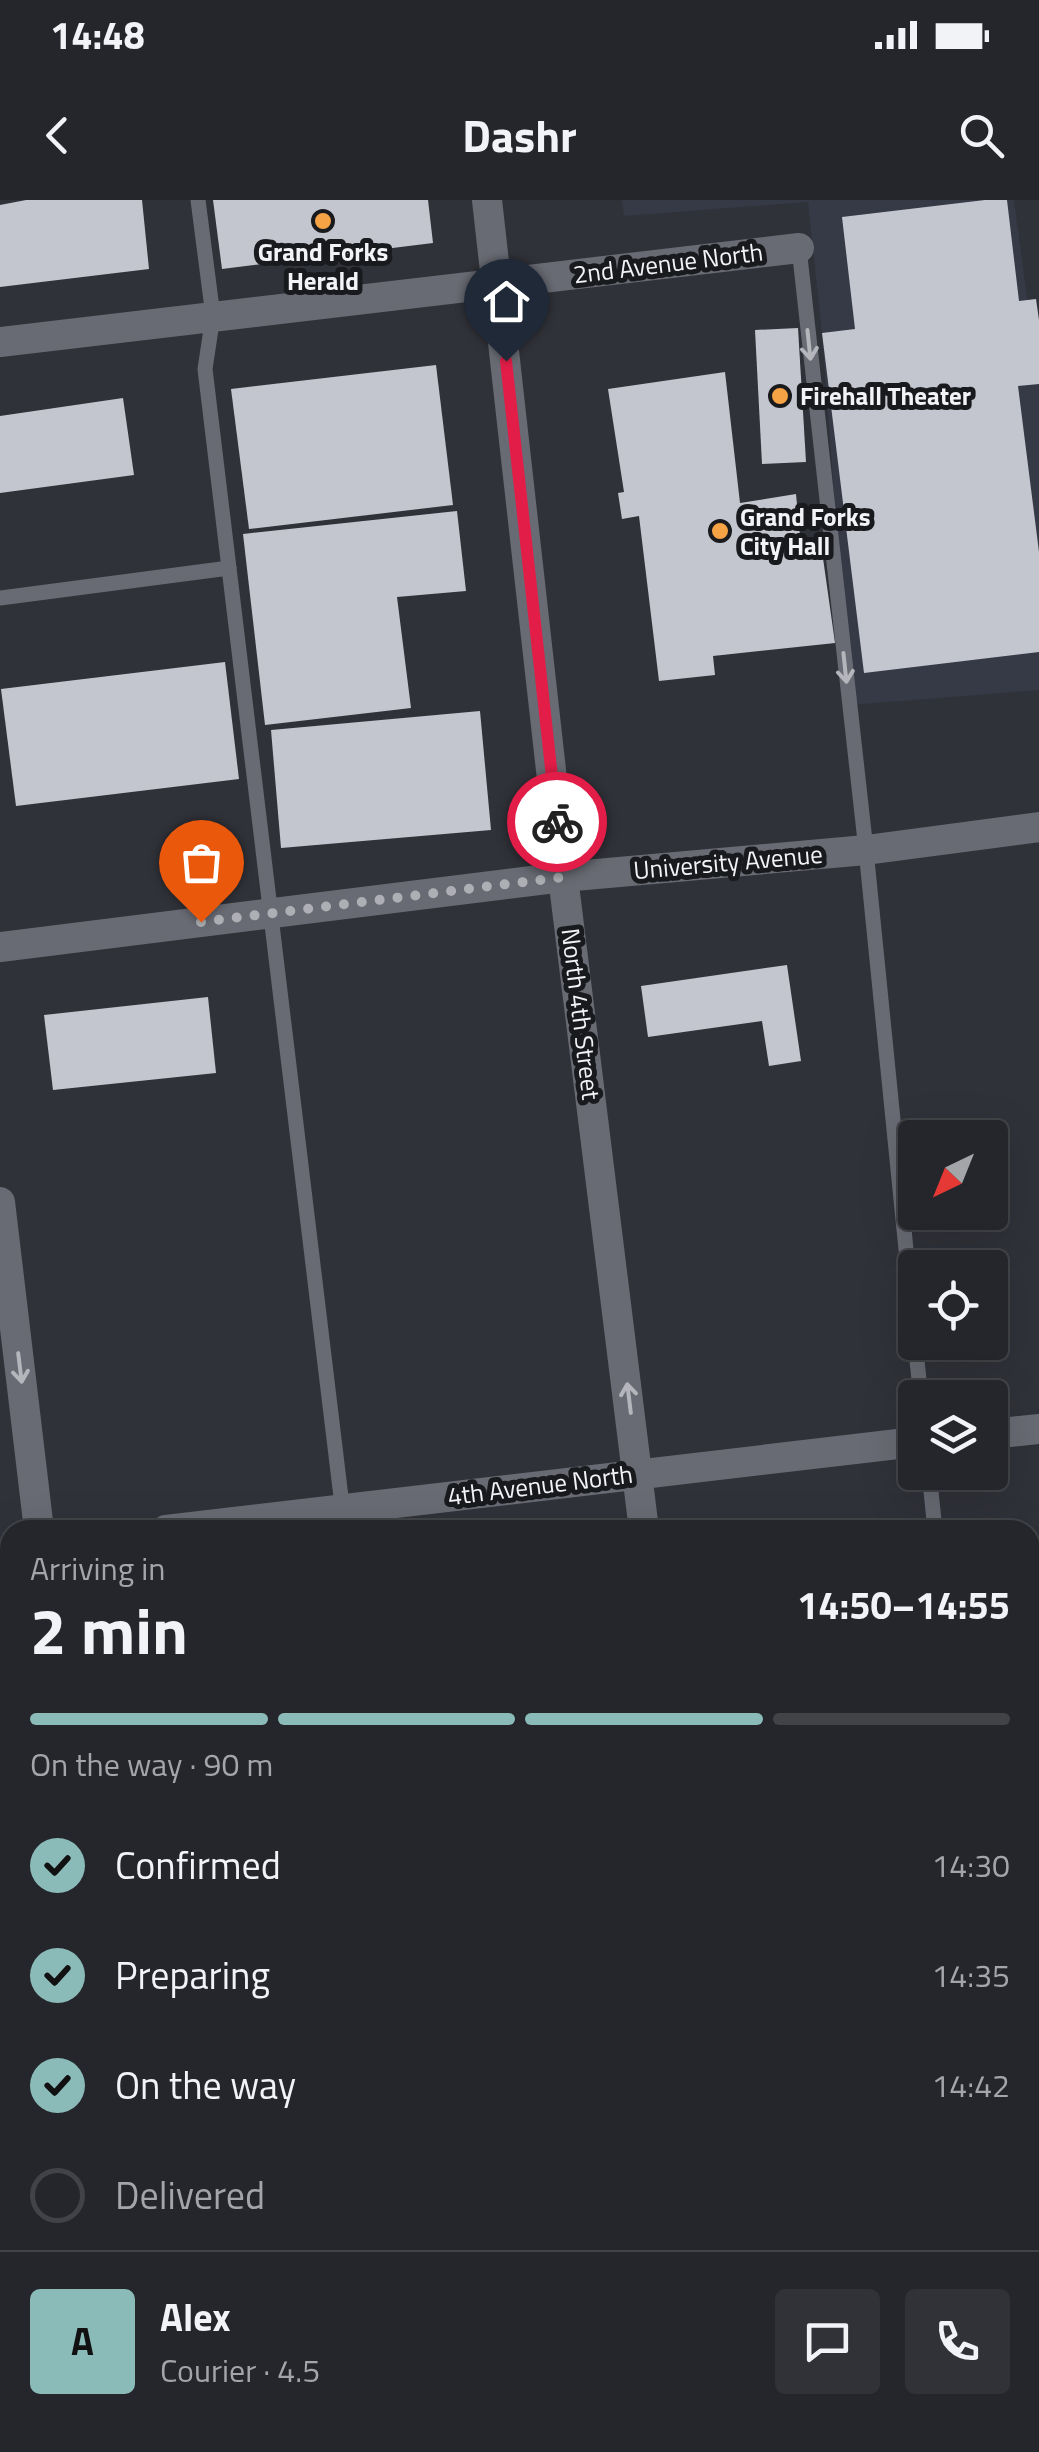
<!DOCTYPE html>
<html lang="en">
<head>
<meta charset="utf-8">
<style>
	body { margin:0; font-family:"Titillium Web",sans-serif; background:#303237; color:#f1f3f6; height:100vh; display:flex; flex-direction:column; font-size:38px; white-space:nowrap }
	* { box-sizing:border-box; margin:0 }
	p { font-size:32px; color:#a3a5a9 }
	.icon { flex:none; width:55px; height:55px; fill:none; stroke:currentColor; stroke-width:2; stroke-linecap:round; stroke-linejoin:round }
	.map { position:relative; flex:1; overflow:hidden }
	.side { position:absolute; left:0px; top:1320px; width:1040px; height:932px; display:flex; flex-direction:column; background:#24262b; border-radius:30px 30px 0 0; box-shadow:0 10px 40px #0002,0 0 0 2px #414347 }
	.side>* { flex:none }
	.needle { width:65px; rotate:223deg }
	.fabs { position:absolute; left:898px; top:920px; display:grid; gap:20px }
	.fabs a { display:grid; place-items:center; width:110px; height:110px; border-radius:10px; background:#24262b; box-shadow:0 10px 40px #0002,0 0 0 2px #414347; font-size:50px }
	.pin { position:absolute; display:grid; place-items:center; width:85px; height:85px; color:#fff; margin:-102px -42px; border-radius:50% 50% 50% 0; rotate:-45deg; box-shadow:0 0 10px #0007 }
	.pin .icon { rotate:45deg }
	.courier { position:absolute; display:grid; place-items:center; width:100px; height:100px; margin:-50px; border:8px solid #e11d48; border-radius:50%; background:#fff; color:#222; box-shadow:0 2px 12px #0007 }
	.headline em { font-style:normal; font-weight:700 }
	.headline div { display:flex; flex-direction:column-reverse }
	.headline { display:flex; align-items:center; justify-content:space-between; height:170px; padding:0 30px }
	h1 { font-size:65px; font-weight:700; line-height:75px }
	.bar { display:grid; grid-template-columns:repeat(4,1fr); gap:15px 10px; align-content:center; height:120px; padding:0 30px }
	.bar i { height:12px; border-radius:8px; background:#414347 }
	.bar .selected { background:#8bbbb9 }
	.bar p { grid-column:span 4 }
	.line { display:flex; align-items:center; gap:25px; padding:0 30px; border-top:2px solid #414347 }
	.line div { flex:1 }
	.round { display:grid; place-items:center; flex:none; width:105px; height:105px; border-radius:10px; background:#303237 }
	ol { padding:0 30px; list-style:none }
	li { display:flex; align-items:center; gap:30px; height:110px }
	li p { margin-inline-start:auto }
	li .icon { padding:10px; border-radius:50%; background:#8bbbb9; color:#111; stroke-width:4 }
	li:last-child { color:#a3a5a9 }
	li i { width:55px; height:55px; border:5px solid #414347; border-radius:50% }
	.status { display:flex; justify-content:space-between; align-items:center; height:70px; padding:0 50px; background:#24262b; direction:ltr }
	.status svg { height:28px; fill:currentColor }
	header { display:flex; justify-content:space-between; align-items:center; height:130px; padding:0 30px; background:#24262b; font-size:45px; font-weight:700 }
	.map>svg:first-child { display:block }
	.built { fill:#363946 }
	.green { fill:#373d66 }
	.building { fill:#c4c6cf }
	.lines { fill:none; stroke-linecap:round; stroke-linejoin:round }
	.service { stroke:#696b74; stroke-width:15 }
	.minor { stroke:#696b74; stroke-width:30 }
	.oneway { stroke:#b4b6bc }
	.done { stroke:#adafb4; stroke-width:10; stroke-dasharray:0 18 }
	.route { stroke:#e11d48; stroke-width:12 }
	.poi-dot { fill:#f5a345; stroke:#191a1d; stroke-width:4 }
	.labels { text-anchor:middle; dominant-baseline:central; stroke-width:10; stroke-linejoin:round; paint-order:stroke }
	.poi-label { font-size:25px; font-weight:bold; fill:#f1f3f7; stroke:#191a1d; text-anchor:start }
	.street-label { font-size:25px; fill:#f1f3f7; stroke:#191a1d }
</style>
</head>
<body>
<div class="status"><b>14:48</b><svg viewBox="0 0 49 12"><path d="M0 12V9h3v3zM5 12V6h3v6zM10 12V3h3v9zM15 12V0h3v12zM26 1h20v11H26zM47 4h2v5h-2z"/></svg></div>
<header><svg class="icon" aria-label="back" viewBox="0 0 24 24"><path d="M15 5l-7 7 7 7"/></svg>Dashr<svg class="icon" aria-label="search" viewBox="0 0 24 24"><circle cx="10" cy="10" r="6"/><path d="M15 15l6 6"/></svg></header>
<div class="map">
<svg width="1039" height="2252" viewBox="0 0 1039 2252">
	<rect width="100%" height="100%" fill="#303239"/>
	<!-- built -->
	<polygon class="built" points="622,0 1014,0 1039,187 1039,490 850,505 822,133 808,2 624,16"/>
	<!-- green -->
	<polygon class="green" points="0,1522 10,1590 10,2242 96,2243 97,2252 0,2252"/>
	<!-- building -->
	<g class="building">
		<polygon points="26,0 142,0 149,69 0,87 0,5"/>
		<polygon points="213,0 428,0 433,43 222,69"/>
		<polygon points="985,0 1007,0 1019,101 1036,99 1039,120 1039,184 1018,186 1039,352 1039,452 864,473 822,133 855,129 842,17"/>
		<polygon points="798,128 806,262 762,264 755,130"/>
		<polygon points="436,165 453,305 249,329 231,189"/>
		<polygon points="725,172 740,303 796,294 801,347 821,344 835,443 713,456 715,475 659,481 639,316 622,319 618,293 624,292 608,189"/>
		<polygon points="123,198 134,275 0,293 0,216"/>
		<polygon points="457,311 466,391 397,397 411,508 265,525 243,334"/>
		<polygon points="225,462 239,579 16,606 1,489"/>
		<polygon points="480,511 491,630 281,648 271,530"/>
		<polygon points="787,765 801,861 769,866 762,821 648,837 641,786"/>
		<polygon points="208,797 216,873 53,890 44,815"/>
	</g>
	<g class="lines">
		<!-- service -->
		<g class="service">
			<polyline points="198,0 213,116 205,169 345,1330"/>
			<polyline points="799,48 866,650 915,1139"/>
			<polyline points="0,398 229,368"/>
			<polyline points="915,1142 921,1198"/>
			<polyline points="929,1272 935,1330"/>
			<polyline points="1030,2125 1039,2197"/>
			<polyline points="442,2242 443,2252"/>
		</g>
		<!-- minor -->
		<g class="minor">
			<polyline points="487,0 563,677 644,1330"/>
			<polyline points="0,142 799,48"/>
			<polyline points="0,747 563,677 866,650 1039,627"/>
			<polyline points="0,1002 39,1330"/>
			<polyline points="990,1234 1039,1229"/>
			<polyline points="166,1330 915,1242"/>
			<polyline points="1030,1833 1039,1832"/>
			<polyline points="145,2242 147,2252"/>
			<polyline points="749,2242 750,2252"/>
		</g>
	</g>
	<!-- one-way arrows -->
	<defs><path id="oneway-shaft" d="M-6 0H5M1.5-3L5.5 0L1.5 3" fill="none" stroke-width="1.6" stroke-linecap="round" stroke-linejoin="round" transform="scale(2.5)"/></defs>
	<g class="oneway">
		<use href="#oneway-shaft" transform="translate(809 145) rotate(84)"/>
		<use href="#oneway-shaft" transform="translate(845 468) rotate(84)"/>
		<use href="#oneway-shaft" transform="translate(20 1168) rotate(83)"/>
		<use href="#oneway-shaft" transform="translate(629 1198) rotate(-97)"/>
	</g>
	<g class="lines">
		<!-- done -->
		<polyline class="done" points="201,722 564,677 557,622"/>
		<!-- route -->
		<polyline class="route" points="506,161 557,622"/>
	</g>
	<!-- markers -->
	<g class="poi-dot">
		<circle cx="323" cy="21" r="10"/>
		<circle cx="780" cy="196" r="10"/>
		<circle cx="720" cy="331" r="10"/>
	</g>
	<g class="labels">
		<!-- poi labels -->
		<g class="poi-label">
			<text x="323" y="52" text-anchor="middle">Grand Forks<tspan x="323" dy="29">Herald</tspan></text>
			<text x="800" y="196">Firehall Theater</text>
			<text x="740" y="317">Grand Forks<tspan x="740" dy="29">City Hall</tspan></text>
		</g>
		<!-- street labels -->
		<g class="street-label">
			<text transform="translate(668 63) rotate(-7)">2nd Avenue North</text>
			<text transform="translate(728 662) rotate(-5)">University Avenue</text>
			<text transform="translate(581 814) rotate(83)">North 4th Street</text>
			<text transform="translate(540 1285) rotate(-7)">4th Avenue North</text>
		</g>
	</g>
</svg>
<div class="fabs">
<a><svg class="needle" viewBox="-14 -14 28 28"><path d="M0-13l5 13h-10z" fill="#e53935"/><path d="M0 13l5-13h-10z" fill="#a3a5a9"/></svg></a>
<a><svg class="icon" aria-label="locate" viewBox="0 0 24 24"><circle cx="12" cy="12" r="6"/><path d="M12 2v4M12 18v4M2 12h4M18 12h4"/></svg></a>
<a><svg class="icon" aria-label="layers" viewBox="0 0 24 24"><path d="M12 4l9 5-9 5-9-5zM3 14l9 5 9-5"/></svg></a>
</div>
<div class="pin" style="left:201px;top:722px;background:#ea580c"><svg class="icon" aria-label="bag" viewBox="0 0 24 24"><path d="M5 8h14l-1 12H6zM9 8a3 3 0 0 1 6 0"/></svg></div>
<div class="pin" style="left:506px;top:161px;background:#1f2937"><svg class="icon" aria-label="home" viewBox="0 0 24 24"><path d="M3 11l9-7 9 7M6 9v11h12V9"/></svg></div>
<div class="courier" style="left:557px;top:622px"><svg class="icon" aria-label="bike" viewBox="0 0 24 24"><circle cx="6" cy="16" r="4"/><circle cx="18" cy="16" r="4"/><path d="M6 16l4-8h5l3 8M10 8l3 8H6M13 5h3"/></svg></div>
<section class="side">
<div class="headline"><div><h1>2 min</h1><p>Arriving in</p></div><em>14:50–14:55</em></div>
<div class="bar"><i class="selected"></i><i class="selected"></i><i class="selected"></i><i></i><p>On the way · 90 m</p></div>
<ol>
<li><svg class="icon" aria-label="check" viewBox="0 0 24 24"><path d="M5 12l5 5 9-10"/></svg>Confirmed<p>14:30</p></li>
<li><svg class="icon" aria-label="check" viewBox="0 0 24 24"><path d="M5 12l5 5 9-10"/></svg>Preparing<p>14:35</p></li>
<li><svg class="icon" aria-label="check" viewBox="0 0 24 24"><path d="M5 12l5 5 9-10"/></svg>On the way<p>14:42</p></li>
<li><i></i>Delivered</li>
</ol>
<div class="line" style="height:180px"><b class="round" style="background:#8bbbb9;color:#111">A</b><div><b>Alex</b><p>Courier · 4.5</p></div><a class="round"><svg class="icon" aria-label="chat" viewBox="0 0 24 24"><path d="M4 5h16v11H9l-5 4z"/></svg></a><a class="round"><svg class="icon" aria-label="phone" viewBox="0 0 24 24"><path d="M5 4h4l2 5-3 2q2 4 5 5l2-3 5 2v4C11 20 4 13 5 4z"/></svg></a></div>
</section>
</div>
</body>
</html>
